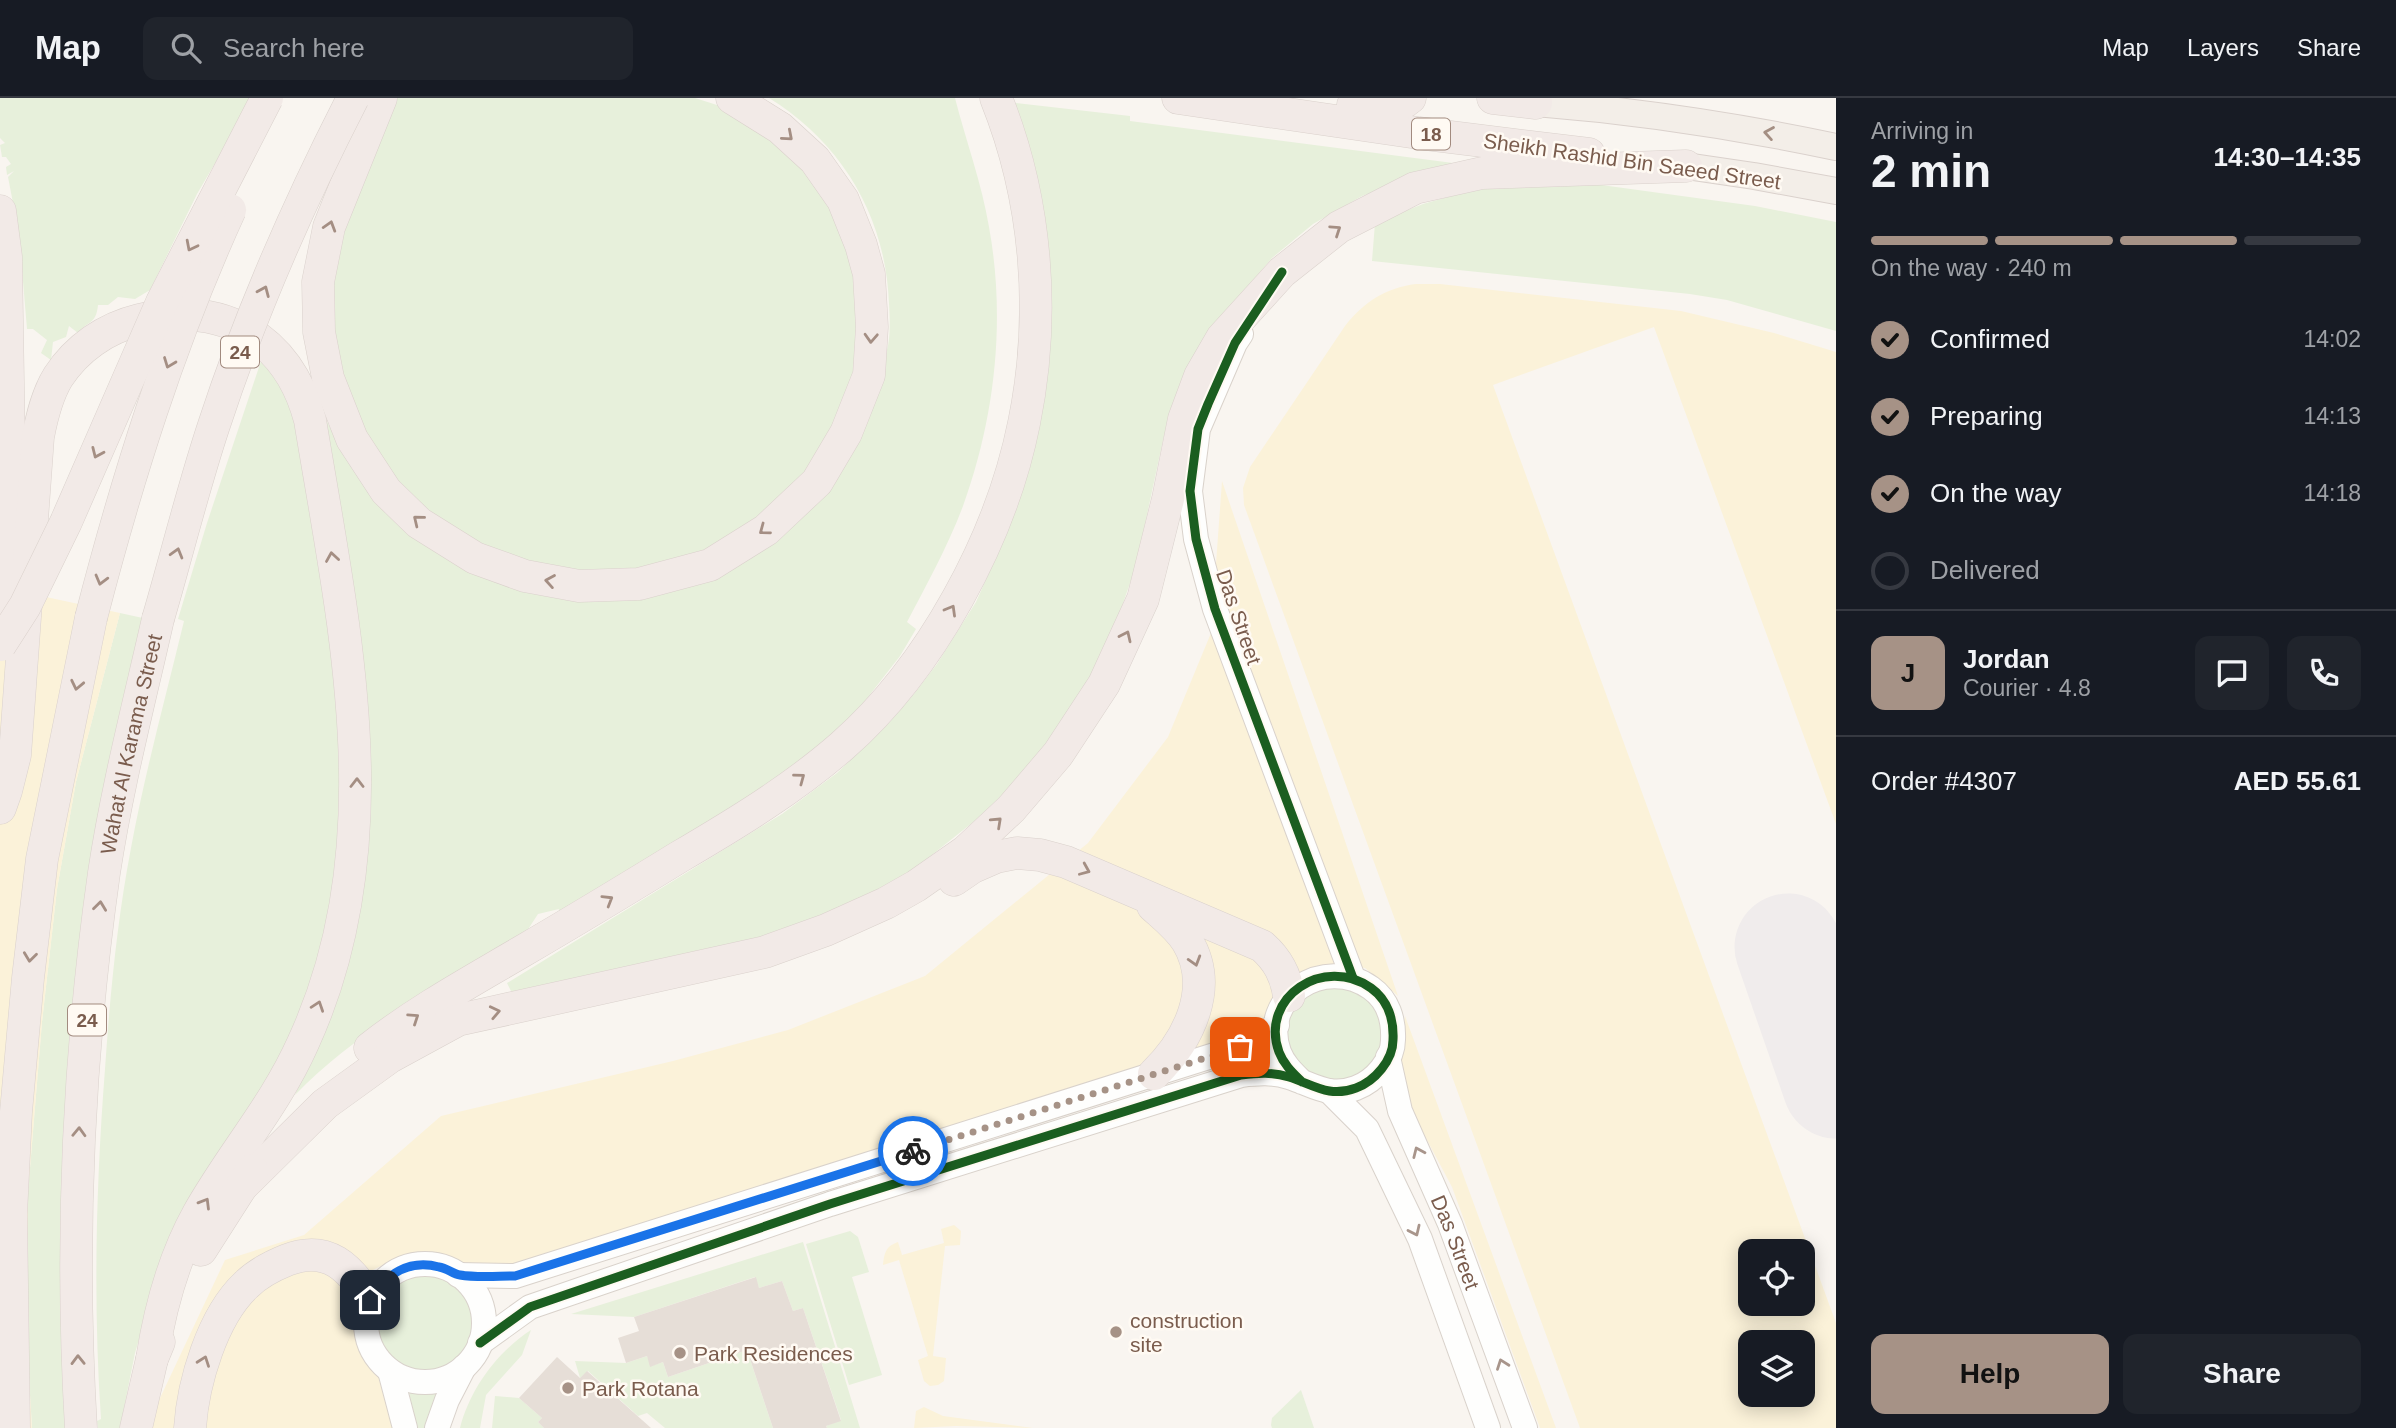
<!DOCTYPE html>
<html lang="en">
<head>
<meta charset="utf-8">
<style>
	body { margin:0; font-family:Helvetica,sans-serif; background:#20242c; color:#f1f3f6; height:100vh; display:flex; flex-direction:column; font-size:26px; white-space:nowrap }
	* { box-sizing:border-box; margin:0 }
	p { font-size:23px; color:#9ea1a6 }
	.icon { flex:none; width:38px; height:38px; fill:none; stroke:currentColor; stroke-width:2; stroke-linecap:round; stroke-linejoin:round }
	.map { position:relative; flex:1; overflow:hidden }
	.sheet { display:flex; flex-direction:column; background:#171b24; width:560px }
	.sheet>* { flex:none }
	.controls { position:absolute; left:1738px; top:1141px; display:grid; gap:14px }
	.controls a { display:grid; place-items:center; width:77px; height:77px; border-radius:14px; background:#171b24; box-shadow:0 4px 18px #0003; font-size:35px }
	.pin { position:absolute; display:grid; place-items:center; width:60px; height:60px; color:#fff; margin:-30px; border-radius:14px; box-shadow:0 4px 10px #0006 }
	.courier { position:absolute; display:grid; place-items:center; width:70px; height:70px; margin:-35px; border:5px solid #1a73e8; border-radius:50%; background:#fff; color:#222; box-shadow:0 2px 9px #0007 }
	.summary em { font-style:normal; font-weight:600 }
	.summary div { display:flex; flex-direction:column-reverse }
	.summary { display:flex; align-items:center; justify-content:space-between; height:119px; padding:0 35px }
	h1 { font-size:46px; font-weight:600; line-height:52px }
	.bar { display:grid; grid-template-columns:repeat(4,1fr); gap:10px 7px; align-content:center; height:84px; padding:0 35px }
	.bar i { height:9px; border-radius:5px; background:#363941 }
	.bar .selected { background:#a69286 }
	.bar p { grid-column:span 4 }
	.line { display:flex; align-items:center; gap:18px; padding:0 35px; border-top:2px solid #363941 }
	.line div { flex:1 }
	.round { display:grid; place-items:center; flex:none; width:74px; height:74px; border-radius:14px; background:#20242c }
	ol { padding:0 35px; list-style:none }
	li { display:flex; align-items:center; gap:21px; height:77px }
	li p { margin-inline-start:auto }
	li .icon { padding:7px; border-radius:50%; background:#a69286; color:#111; stroke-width:4 }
	li:last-child { color:#9ea1a6 }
	li i { width:38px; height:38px; border:4px solid #363941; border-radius:50% }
	.action { display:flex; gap:14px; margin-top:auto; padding:14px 35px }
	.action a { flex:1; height:80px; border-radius:14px; background:#a69286; color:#111; font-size:28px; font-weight:600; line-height:80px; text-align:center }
	.action a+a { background:#20242c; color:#f1f3f6 }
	header { display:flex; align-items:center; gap:42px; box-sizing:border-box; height:98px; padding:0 35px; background:#171b24; border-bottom:2px solid #363941 }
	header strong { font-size:33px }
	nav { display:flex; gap:38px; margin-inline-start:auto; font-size:24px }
	.search { width:490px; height:63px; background:#20242c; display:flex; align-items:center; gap:18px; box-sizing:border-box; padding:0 24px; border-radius:14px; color:#9ea1a6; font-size:26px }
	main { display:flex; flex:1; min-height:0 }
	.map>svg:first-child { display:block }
	.green { fill:#e7f0db }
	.sand { fill:#fbf2d9; fill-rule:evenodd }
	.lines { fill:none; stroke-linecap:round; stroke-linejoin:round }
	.taxiway { stroke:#f0ecec; stroke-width:44 }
	.runway { stroke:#f0ecec; stroke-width:107 }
	.building { fill:#e6ded7 }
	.secondary-casing { stroke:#d9d2cb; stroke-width:26 }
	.primary-casing { stroke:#dad1cc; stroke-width:28 }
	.highway-casing { stroke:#dad1cc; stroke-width:33 }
	.secondary { stroke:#fefefd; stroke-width:24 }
	.primary { stroke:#f3eee8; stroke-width:26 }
	.highway { stroke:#f2eae7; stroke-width:32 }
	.highway-bridge-casing { stroke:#dad1cc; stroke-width:33; stroke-linecap:butt }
	.highway-bridge { stroke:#f2eae7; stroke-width:32 }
	.cycleway-casing { stroke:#fffaf3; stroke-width:13 }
	.cycleway { stroke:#1b5e20; stroke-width:9 }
	.oneway { stroke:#a48f83 }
	.oneway2 { stroke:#a48e83 }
	.oneway3 { stroke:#a8958b }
	.done { stroke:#a69286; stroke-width:7; stroke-dasharray:0 12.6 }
	.route { stroke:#1a73e8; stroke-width:9 }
	.poi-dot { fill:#a69286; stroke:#fffaf3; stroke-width:2.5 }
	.labels { text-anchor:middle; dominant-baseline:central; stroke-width:5; stroke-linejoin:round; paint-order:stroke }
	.shield { fill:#fffaf3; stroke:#a28b7f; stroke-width:2 }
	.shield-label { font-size:19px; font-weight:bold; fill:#7a5c4d }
	.street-label { font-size:21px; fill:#7a5c4d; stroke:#fffaf3 }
	.poi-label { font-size:21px; fill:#7a5c4d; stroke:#fffaf3; text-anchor:start }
</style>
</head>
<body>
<header>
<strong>Map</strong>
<div class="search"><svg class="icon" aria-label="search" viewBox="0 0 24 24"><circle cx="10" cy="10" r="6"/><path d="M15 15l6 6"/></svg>Search here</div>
<nav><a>Map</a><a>Layers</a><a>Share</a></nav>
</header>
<main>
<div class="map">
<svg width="1836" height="1330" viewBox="0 0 1836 1330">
	<rect width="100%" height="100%" fill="#f9f5f0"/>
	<!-- green -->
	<g class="green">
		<path d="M0,0H253L197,96L150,192L135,201L118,199L108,207H98C96,227 88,222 78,235L69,228L66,239L53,244L51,262L41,255L47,242L33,231H27L19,136L8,79L14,73L7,77L6,69L11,66L6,59H2L0,47L5,45L0,40Z"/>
		<polygon points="394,0 695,0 720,8 793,57 834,115 856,180 856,267 842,310 809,369 795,386 757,421 713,448 690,458 642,471 593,474 544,469 479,446 439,421 405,391 388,371 361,328 342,281 333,232 332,183 344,128"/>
		<path d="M769,0H955C966,43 982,86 989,129C1006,222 995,320 963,408C948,448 927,486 907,524L916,531L900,558L861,608L840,631L792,672L558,817L559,811L538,816L525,836C446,886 361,929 295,997L324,930L370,716V677L363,591L323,316L344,357L356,376L537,495L766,446C793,403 821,360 848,316C859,299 877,277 885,258C891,244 890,221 889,206C886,119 842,45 769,0Z"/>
		<polygon points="1008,4 1130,18 1130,23 1453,65 1362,98 1313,126 1272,160 1213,229 1175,302 1163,342 1136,468 1114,531 1089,586 1052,642 1003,696 977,721 918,768 887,790 786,835 513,897 507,885 782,716 837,675 889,625 914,596 937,566 976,504 1005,439 1017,405 1036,330"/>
		<polygon points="1594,86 1755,108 1836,124 1836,233 1727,202 1690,196 1372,163 1375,125 1423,106 1490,87"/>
		<path d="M263,257L288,285L336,549L341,754L309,906L146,1218L135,1255L120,1330H98L97,1323L101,1321C93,1204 96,1087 105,971C110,898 117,823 131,750C145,674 166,598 184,523L178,521L207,425Z"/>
		<polygon points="120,515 161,524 101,766 76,1330 32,1330 26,1231 28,1094 42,924 57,791 76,684"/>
		<polygon points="1341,886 1369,900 1384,928 1379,959 1355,981 1322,983 1295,964 1286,934 1289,918 1309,893"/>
		<polygon points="850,1133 858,1139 869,1174 852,1179 882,1277 849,1287 806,1146"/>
		<polygon points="803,1144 860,1330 827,1330 826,1328 841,1322 803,1210 793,1213 782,1183 759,1190 755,1179 634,1219 571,1216"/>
		<circle cx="424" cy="1225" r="51"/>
		<path d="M531,1232L522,1257L486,1297L480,1330H460C470,1291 497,1254 531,1232Z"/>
		<polygon points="747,1252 773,1330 665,1330 647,1315 638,1318 588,1273 580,1280 575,1263 626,1265 647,1258 651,1268 663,1264 668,1279"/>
		<polygon points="1301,1292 1314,1330 1272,1330 1271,1327 1272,1320"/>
		<polygon points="409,1293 437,1296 426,1330 415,1330"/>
		<polygon points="495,1298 519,1300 542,1320 538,1324 544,1330 492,1330"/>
	</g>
	<!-- sand -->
	<g class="sand">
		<path d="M1416,186H1440L1681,213L1774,235L1836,254V726L1654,229L1493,287L1836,1225V1330H1580L1244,407L1243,390L1250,369L1345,228C1364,204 1385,190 1416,186ZM1802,1153V1206H1750V1153ZM1802,1244V1297H1750V1244Z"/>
		<polygon points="1222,383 1398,898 1365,870 1335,867 1315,868 1293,881 1258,928 1236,940 512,1169 472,1168 449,1160 416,1155 394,1161 373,1172 356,1209 354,1222 356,1239 364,1256 376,1271 394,1330 152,1330 153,1315 225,1162 304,1137 441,1018 673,963 788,932 925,878 1088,745 1168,639 1211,535"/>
		<polygon points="0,489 120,515 76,684 57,791 42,924 28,1094 26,1231 32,1330 0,1330"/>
		<polygon points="1405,918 1556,1330 1540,1330 1452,1089 1411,1012 1397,963"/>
		<path d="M954,1127L961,1133L960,1147L945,1148L933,1258L946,1260L944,1283L938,1287L930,1288L924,1283L918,1262L928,1258L899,1162L883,1167C884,1155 886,1148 898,1144L902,1157L944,1145L941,1131Z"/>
		<polygon points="924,1309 943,1318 1033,1330 956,1328 914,1330 916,1313"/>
	</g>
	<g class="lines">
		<!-- taxiway -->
		<polyline class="taxiway" points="1830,971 1831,921 1836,896"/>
		<!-- runway -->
		<polyline class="runway" points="1788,849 1836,987"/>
	</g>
	<!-- building -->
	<g class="building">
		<polygon points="756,1179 759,1190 782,1183 793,1213 803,1210 841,1323 826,1328 827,1330 773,1330 747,1252 668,1279 663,1264 650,1269 647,1258 626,1265 618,1240 639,1233 634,1219"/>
		<polygon points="557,1259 580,1280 587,1273 651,1330 544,1330 538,1324 542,1320 519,1300"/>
	</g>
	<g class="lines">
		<defs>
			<g id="secondary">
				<polyline points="1241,236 1235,245 1198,331 1190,393 1196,441 1215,511 1353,880"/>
				<path id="s1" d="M1388,959L1400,1013L1450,1126L1525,1330"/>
				<polyline points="1329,993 1367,1031 1420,1141 1488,1330"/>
				<circle cx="425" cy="1225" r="59"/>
				<polyline points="458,1177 515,1178 1240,949 1277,927"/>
				<path d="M480,1245L530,1209L830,1106L1241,977C1258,975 1273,974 1289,979C1314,987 1329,1000 1356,990C1375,983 1393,962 1393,942C1394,922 1388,902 1371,890C1324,857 1259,899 1279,954C1284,967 1293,975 1302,984"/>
				<polyline points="390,1273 405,1330"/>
				<polyline points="437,1330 447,1302 464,1269"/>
			</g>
			<g id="primary">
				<path d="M1536,5C1637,13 1737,28 1836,49"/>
				<polyline points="1686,68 1754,78 1836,93"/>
			</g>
			<g id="highway">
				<polyline points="381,0 329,129 318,184 319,234 328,280 352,341 386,393 419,425 475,460 525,478 579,488 639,486 710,467 766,432 817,384 846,335 869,277 872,229 869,176 861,147 843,102 815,62 780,30 732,0"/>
				<polyline points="1178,0 1418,35 1589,56"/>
				<polyline points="1493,0 1536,5"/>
				<path d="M1353,7C1374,9 1393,15 1410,0"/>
				<polyline points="0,113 6,159 9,347 4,545"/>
				<path d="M0,710L6,693L15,657L38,339C42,318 47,297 58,279C77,250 106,230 139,222C222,202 288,239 310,322C344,529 395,745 303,945C275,1008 231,1057 198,1116C173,1161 160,1210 152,1261"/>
				<path d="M954,782L973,769L996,759L1017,755L1040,757L1066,764L1262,848C1278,862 1286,877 1289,898"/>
				<path d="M1153,808C1165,819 1178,829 1187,843C1215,889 1189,942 1154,976"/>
				<path d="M370,950C417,913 470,884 521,854C574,823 627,791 679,759C735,726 793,691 842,648C931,570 1001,440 1024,325C1046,217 1037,102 996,0"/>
				<polyline points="241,1089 325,1006 390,959 458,922 765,854 826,832 886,805 916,788 966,753 1011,711 1058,656 1104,586 1143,501 1168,401 1184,321 1200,278 1222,240 1282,174 1339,129 1415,90 1482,75 1686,68"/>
				<polyline points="201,1152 252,1072"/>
				<polyline points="14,1330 11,1116 16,1014 28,880 42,761 91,520"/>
				<path id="s2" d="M81,1330C70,1145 78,959 104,775C117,689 139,605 158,521"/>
				<polyline points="136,1330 152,1261 159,1244"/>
				<path d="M190,1330C193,1285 212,1219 246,1187C258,1175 272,1168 287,1162C328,1146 350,1170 370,1201"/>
			</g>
		</defs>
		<!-- secondary casing -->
		<use href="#secondary" class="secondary-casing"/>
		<!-- primary casing -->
		<use href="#primary" class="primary-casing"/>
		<!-- highway casing -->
		<use href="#highway" class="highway-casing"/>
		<!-- secondary -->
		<use href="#secondary" class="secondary"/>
		<!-- primary -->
		<use href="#primary" class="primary"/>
		<!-- highway -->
		<use href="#highway" class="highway"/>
		<defs>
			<g id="highway-bridge">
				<path d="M91,520C127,381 170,243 230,112"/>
				<path d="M158,521C177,456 193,390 214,327C251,214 299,105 353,0"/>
				<polyline points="0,547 25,508 66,424 162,204 267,0"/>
			</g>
		</defs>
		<!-- highway-bridge casing -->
		<use href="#highway-bridge" class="highway-bridge-casing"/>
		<!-- highway-bridge -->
		<use href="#highway-bridge" class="highway-bridge"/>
		<defs>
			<g id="cycleway">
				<polyline points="1282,174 1235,245 1208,306 1198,331 1190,393 1196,441 1215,511 1353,880"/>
				<path d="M480,1245L530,1209L830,1106L1241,977C1258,975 1273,974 1289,979C1314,987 1329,1000 1356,990C1375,983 1393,962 1393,942C1394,922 1388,902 1371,890C1324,857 1259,899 1279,954C1284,967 1293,975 1302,984"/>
			</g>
		</defs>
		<!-- cycleway casing -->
		<use href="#cycleway" class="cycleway-casing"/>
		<!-- cycleway -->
		<use href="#cycleway" class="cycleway"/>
	</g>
	<!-- one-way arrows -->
	<defs><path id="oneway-chevron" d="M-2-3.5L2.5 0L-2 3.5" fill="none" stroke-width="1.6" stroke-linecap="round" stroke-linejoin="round" transform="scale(1.75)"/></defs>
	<use class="oneway" href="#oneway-chevron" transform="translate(1769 35) rotate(-170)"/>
	<g class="oneway2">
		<use href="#oneway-chevron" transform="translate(788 38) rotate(41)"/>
		<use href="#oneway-chevron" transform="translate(330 128) rotate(-73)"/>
		<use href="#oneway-chevron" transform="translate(1336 132) rotate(-34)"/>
		<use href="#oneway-chevron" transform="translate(191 148) rotate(117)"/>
		<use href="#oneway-chevron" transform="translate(264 193) rotate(-67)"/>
		<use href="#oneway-chevron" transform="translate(871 240) rotate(93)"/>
		<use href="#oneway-chevron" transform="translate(169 265) rotate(111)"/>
		<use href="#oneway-chevron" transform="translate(97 355) rotate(114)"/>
		<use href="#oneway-chevron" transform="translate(418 422) rotate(-141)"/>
		<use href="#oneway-chevron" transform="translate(764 432) rotate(143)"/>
		<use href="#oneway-chevron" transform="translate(177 455) rotate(-74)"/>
		<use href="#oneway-chevron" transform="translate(332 459) rotate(-99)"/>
		<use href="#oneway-chevron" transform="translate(101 482) rotate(105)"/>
		<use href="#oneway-chevron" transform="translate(550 483) rotate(-170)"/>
		<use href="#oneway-chevron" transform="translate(951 512) rotate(-60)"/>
		<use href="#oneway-chevron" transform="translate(1126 538) rotate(-65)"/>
		<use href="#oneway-chevron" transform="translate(77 587) rotate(102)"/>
		<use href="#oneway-chevron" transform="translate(800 680) rotate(-37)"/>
		<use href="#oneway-chevron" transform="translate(357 685) rotate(-90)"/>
		<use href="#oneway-chevron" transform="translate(997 724) rotate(-43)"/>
		<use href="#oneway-chevron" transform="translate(1085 772) rotate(23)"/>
		<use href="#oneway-chevron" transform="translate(608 802) rotate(-31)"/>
		<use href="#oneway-chevron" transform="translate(100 808) rotate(-83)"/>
		<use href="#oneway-chevron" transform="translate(30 859) rotate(97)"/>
		<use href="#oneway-chevron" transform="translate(1195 863) rotate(73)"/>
		<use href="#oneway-chevron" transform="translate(318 908) rotate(-71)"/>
		<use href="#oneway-chevron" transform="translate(495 914) rotate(-12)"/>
		<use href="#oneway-chevron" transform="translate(414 920) rotate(-34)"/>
		<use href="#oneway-chevron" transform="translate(79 1034) rotate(-88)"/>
		<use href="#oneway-chevron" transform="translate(205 1105) rotate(-59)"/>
		<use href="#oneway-chevron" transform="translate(78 1262) rotate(-91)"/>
		<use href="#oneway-chevron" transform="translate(204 1263) rotate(-70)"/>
	</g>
	<g class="oneway3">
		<use href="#oneway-chevron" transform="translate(1418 1054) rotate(-114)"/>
		<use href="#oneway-chevron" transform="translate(1415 1133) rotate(65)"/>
		<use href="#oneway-chevron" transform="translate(1502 1266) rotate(-110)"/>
	</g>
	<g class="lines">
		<!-- done -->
		<polyline class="done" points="913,1053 1240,949"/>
		<!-- route -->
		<path class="route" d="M370,1202C386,1176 409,1161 439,1169C447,1170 453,1176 460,1177C477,1180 498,1178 515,1178L913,1053"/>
	</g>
	<!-- markers -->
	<g class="poi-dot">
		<circle cx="1116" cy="1234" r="7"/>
		<circle cx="680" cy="1255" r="7"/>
		<circle cx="568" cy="1290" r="7"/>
	</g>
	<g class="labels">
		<!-- shield labels -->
		<g class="shield">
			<rect x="1412" y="20.5" width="38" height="31" rx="5"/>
			<rect x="221" y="238.5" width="38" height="31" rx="5"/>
			<rect x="68" y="906.5" width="38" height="31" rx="5"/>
		</g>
		<g class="shield-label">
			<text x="1431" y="36">18</text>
			<text x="240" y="254">24</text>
			<text x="87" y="922">24</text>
		</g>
		<!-- street labels -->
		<g class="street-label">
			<text transform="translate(1632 63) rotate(8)">Sheikh Rashid Bin Saeed Street</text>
			<text transform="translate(1239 519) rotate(71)">Das Street</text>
			<text stroke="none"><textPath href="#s2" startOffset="688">Wahat Al Karama Street</textPath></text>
			<text stroke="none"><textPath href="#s1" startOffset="198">Das Street</textPath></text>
		</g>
		<!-- poi labels -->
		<g class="poi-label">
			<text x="1130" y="1222">construction<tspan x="1130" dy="24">site</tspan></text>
			<text x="694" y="1255">Park Residences</text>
			<text x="582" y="1290">Park Rotana</text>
		</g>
	</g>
</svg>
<div class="controls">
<a><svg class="icon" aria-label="locate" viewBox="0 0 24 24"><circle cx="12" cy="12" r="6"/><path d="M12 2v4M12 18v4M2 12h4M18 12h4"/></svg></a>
<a><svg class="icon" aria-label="layers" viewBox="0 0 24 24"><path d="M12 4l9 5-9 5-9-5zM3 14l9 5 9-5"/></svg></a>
</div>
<div class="pin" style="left:1240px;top:949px;background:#ea580c"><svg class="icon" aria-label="bag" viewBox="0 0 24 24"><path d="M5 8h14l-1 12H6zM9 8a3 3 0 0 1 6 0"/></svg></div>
<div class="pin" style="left:370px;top:1202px;background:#1f2937"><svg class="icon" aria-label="home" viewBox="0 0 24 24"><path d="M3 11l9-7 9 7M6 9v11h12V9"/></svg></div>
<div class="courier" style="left:913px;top:1053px"><svg class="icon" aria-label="bike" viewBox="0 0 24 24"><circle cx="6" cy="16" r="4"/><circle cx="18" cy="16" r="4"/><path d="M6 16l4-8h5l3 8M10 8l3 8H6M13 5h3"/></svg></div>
</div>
<section class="sheet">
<div class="summary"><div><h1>2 min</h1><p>Arriving in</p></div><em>14:30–14:35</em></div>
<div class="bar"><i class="selected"></i><i class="selected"></i><i class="selected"></i><i></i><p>On the way · 240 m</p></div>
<ol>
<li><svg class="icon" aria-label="check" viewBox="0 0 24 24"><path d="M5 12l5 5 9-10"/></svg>Confirmed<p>14:02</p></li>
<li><svg class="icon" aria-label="check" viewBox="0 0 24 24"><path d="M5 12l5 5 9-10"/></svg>Preparing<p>14:13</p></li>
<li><svg class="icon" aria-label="check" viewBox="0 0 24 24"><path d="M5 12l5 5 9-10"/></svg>On the way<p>14:18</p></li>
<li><i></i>Delivered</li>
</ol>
<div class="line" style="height:126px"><b class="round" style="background:#a69286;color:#111">J</b><div><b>Jordan</b><p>Courier · 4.8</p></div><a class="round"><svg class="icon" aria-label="chat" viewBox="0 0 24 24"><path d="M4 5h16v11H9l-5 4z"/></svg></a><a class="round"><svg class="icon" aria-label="phone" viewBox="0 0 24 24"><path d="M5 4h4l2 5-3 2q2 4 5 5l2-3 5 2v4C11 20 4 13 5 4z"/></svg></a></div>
<div class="line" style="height:91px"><div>Order #4307</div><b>AED 55.61</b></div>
<div class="action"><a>Help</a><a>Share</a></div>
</section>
</main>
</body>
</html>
